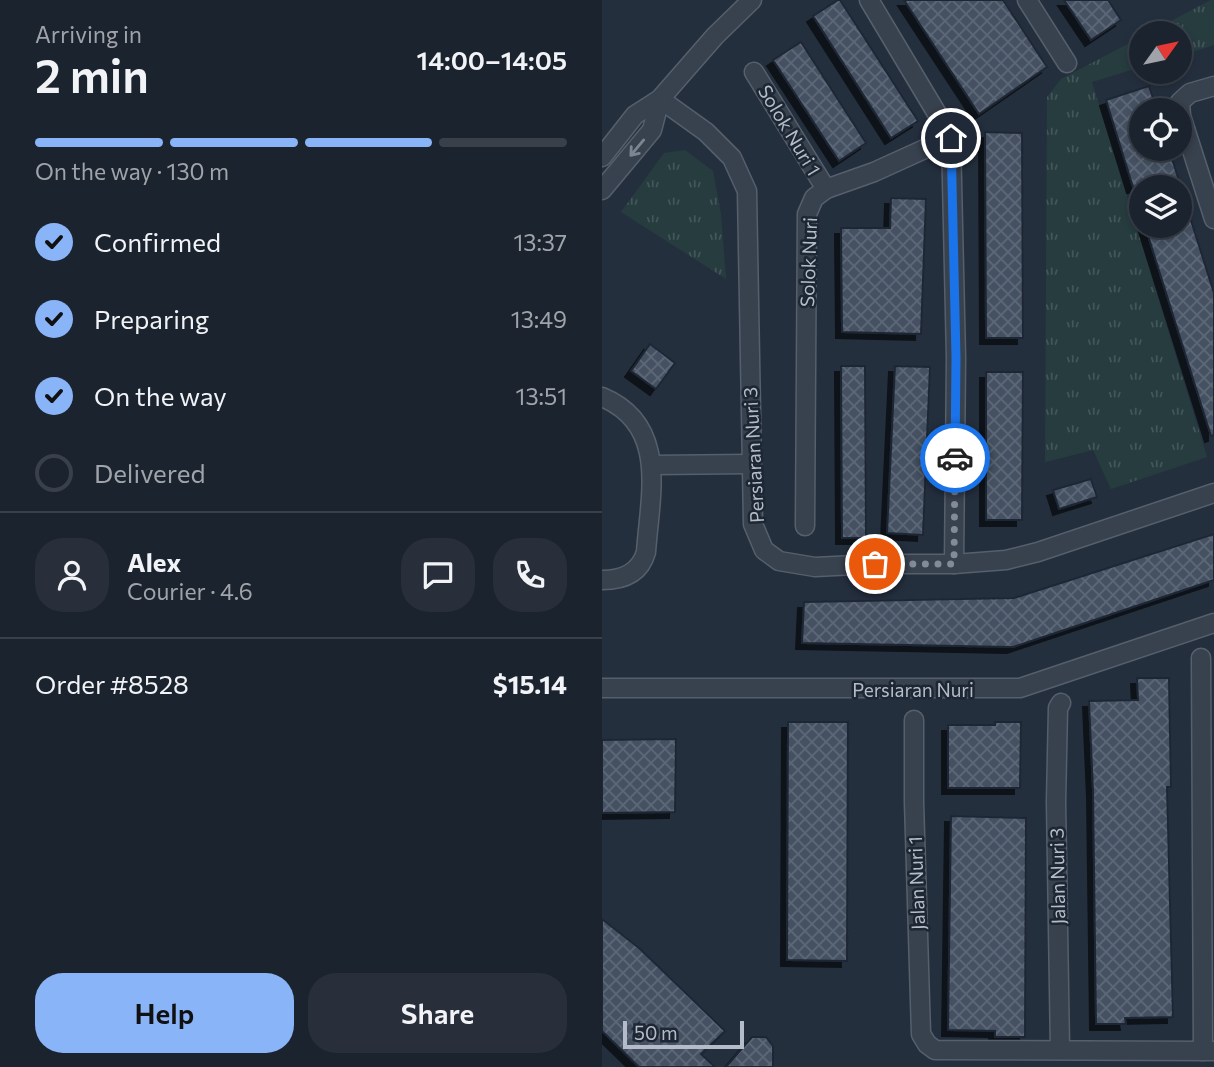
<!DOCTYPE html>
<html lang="en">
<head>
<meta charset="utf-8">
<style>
	body { margin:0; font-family:Commissioner,sans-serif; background:#282f3a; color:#f1f3f6; height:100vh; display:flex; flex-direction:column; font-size:26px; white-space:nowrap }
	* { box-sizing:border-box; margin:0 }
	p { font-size:23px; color:#a0a4aa }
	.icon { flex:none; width:38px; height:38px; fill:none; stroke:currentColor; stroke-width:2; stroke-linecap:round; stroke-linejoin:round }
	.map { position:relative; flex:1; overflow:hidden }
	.sheet { display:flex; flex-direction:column; background:#1b232e; width:602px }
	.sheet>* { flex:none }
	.needle { width:46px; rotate:57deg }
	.fabs { position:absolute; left:527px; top:21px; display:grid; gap:14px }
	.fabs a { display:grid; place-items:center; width:63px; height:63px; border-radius:50%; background:#1b232e; box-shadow:0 4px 10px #0003,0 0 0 2px #39404a; font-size:35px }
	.scale { position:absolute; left:21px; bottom:18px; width:121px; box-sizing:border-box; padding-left:7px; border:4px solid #b4bcc9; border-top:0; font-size:19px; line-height:24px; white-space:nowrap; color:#b4bcc9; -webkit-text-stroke:5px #1d2633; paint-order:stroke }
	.pin { position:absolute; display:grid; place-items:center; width:60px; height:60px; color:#fff; margin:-30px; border:4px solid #fff; border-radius:50%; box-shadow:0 2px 7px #0007 }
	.courier { position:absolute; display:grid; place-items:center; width:70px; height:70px; margin:-35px; border:5px solid #1a73e8; border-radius:50%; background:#fff; color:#222; box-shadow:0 2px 9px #0007 }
	.overview em { font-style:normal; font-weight:600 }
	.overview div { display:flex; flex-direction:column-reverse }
	.overview { display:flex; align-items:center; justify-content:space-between; height:119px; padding:0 35px }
	h1 { font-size:46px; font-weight:600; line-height:52px }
	.bar { display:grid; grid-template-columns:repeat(4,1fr); gap:10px 7px; align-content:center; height:84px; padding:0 35px }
	.bar i { height:9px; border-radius:5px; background:#39404a }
	.bar .selected { background:#8ab4f8 }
	.bar p { grid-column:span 4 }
	.line { display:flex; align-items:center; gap:18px; padding:0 35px; border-top:2px solid #39404a }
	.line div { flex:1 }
	.round { display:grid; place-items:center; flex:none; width:74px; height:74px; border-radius:28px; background:#282f3a }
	ol { padding:0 35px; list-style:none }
	li { display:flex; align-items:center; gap:21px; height:77px }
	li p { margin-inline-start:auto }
	li .icon { padding:7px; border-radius:50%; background:#8ab4f8; color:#111; stroke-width:4 }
	li:last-child { color:#a0a4aa }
	li i { width:38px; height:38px; border:4px solid #39404a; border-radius:50% }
	.primary-button { display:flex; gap:14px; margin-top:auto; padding:14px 35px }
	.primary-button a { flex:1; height:80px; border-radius:28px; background:#8ab4f8; color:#111; font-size:28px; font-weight:600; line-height:80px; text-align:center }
	.primary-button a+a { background:#282f3a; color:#f1f3f6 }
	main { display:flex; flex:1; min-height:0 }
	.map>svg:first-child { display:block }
	.park { fill:url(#park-tufts) }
	.building { fill:url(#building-cross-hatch); stroke:#1f2835; stroke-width:2; filter:url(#shadow) }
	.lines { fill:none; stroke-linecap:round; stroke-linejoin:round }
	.street-casing { stroke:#565f6c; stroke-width:21 }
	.street { stroke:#38414e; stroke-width:18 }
	.oneway { stroke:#7c8592 }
	.done { stroke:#828b98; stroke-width:7; stroke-dasharray:0 12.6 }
	.route { stroke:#1a73e8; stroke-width:9 }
	.labels { text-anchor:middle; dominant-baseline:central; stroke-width:5; stroke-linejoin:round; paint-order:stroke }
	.street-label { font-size:19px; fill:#b4bcc9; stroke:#1d2633 }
</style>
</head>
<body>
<main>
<section class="sheet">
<div class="overview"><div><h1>2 min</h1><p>Arriving in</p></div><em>14:00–14:05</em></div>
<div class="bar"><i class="selected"></i><i class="selected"></i><i class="selected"></i><i></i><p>On the way · 130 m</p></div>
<ol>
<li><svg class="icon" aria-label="check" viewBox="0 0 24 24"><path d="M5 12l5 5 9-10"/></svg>Confirmed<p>13:37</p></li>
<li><svg class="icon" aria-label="check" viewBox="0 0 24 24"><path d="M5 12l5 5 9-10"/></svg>Preparing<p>13:49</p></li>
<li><svg class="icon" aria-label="check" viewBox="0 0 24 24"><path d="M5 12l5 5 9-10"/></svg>On the way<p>13:51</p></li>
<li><i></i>Delivered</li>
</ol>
<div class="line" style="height:126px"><a class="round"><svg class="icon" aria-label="person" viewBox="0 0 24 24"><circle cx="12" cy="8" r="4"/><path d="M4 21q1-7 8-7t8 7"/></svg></a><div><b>Alex</b><p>Courier · 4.6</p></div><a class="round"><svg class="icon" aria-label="chat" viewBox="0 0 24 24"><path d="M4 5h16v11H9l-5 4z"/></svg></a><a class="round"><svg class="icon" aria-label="phone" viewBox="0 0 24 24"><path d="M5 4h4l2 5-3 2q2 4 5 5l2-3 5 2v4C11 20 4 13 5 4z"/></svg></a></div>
<div class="line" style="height:91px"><div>Order #8528</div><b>$15.14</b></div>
<div class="primary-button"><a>Help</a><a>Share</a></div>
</section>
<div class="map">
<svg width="612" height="1067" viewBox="0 0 612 1067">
	<defs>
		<pattern id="park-tufts" width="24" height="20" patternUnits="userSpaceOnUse" patternTransform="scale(1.75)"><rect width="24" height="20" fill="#263c3f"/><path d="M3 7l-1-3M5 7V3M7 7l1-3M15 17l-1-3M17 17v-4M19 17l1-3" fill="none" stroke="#435659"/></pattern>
		<pattern id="building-cross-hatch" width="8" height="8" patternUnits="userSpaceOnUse" patternTransform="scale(1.75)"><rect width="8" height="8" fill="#455162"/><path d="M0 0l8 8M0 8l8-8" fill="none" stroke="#5d6877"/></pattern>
		<filter id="shadow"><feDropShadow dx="-6" dy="6" stdDeviation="0" flood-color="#0009"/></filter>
	</defs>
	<rect width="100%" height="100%" fill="#242f3e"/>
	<!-- park -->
	<g class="park">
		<polygon points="609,0 612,0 612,45 578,56 578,33 546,33"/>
		<polygon points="539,37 539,67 490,82 605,457 509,489 491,450 443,462 445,97 459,79"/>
		<polygon points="83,150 111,171 119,214 124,279 19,212 62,153"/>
	</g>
	<!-- building -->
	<g class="building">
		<polygon points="236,0 238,0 316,121 289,138 211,16"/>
		<polygon points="302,0 401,0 445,67 377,114"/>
		<polygon points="462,0 506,0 519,20 489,40"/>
		<polygon points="199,42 264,143 237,161 171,60"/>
		<polygon points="547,86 555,110 539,110 539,149 567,149 579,187 531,187 504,100"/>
		<polygon points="383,132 420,133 421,338 384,338"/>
		<polygon points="580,192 612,293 612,435 609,436 543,226 578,226 578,193"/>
		<polygon points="289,198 324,199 319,334 240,332 239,228 288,228"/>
		<polygon points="48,344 73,363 54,389 29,371"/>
		<polygon points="239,366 263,366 264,538 240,538"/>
		<polygon points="293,366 328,367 321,535 285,533"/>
		<polygon points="384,372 421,372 420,520 384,520"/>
		<polygon points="489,479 495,497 457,509 451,490"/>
		<polygon points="612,534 612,580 411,647 200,643 202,602 412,598"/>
		<polygon points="535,678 567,678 569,787 565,787 571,1017 523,1018 524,1024 494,1024 491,791 487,701 536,700"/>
		<polygon points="186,722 246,722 245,961 185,960"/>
		<polygon points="393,722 419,722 418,788 346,788 346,725 393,725"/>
		<polygon points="74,739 73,812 0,813 0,740"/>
		<polygon points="349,816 424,818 423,1037 393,1037 393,1031 346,1030"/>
		<polygon points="0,919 37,948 123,1031 99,1054 113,1067 37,1067 0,1031"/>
		<polygon points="150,1037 164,1037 171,1046 171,1067 124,1067"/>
	</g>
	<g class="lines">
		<defs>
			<g id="street">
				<polyline points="267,0 349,137 354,358 352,564"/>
				<polyline points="425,0 465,63"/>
				<polyline points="152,72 224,189"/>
				<polyline points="612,86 588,93 578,102 579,116 612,219"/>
				<polyline points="58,99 104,132 130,158 145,191 151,524 162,550 177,561 213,567 273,564 352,564 404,560 436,552 612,493"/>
				<polyline points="0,157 33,115 58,99 113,36 150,0"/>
				<polyline points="0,190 50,130 58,99"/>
				<path d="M0,397C67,425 48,495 44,552C38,573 21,580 0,580"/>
				<polyline points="51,465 148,464"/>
				<polyline points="203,526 205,214 212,198 224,189 272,172 349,137"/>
				<polyline points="599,658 601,1051"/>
				<polyline points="0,688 418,688 612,623"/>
				<polyline points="312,720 312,802 319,1034 325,1044 333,1050 612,1051"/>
				<polyline points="458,1050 454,802 456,708 459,703"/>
			</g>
		</defs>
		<!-- street casing -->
		<use href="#street" class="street-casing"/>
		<!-- street -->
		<use href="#street" class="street"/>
	</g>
	<!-- one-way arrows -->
	<defs><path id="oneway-shaft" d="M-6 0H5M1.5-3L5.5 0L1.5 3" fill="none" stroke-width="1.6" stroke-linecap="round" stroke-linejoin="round" transform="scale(1.75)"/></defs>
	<use class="oneway" href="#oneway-shaft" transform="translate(35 148) rotate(130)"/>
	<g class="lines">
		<!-- done -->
		<polyline class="done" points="273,564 352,564 353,458"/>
		<!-- route -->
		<polyline class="route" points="349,138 354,358 353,458"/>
	</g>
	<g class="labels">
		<!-- street labels -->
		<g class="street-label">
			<text transform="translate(188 130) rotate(59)">Solok Nuri 1</text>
			<text transform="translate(206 262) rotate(-88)">Solok Nuri</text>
			<text transform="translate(151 455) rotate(-93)">Persiaran Nuri 3</text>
			<text x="311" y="689">Persiaran Nuri</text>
			<text transform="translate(455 876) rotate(-91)">Jalan Nuri 3</text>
			<text transform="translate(314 883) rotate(-92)">Jalan Nuri 1</text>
		</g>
	</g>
</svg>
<div class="fabs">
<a><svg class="needle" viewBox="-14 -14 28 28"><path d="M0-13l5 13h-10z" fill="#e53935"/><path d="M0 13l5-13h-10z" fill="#a0a4aa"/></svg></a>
<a><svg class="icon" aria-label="locate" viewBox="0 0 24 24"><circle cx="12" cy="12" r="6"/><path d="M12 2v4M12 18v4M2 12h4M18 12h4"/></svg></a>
<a><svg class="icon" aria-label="layers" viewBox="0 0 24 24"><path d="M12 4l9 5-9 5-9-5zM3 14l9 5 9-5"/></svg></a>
</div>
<div class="scale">50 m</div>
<div class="pin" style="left:273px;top:564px;background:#ea580c"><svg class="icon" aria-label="bag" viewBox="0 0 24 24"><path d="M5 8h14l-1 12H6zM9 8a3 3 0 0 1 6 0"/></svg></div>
<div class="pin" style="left:349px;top:138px;background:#1f2937"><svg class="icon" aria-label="home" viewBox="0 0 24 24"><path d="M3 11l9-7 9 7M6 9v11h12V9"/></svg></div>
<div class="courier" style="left:353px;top:458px"><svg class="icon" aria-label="car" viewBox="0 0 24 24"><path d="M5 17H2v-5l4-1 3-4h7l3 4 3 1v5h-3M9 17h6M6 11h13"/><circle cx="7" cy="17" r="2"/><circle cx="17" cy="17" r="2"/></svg></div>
</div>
</main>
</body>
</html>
